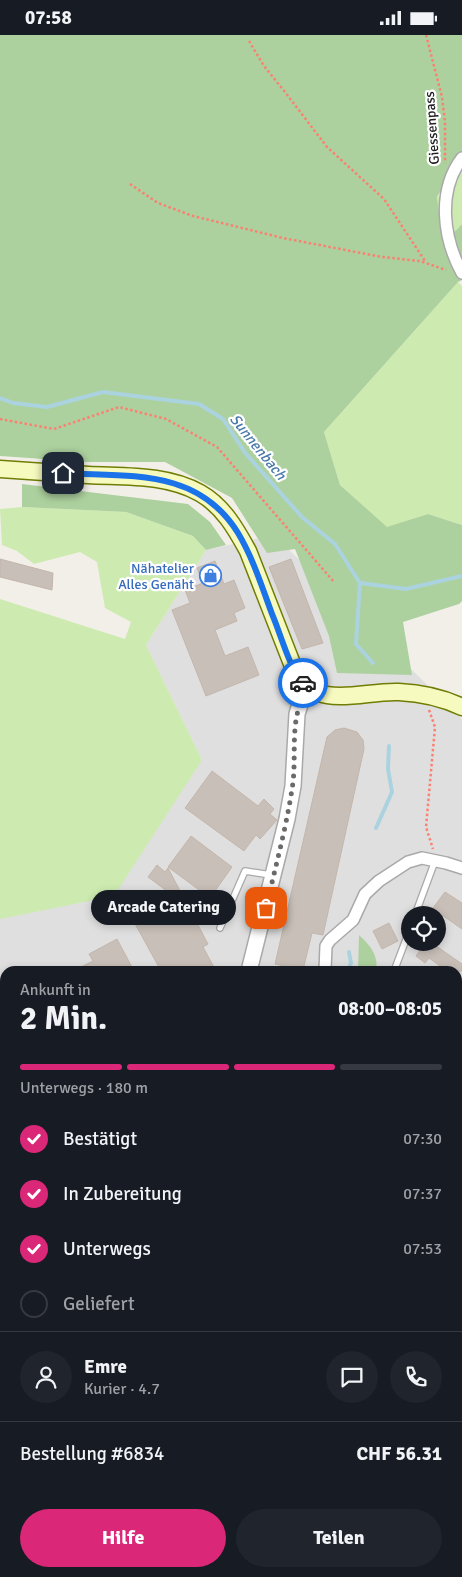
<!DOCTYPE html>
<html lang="de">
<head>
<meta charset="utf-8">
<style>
	body { margin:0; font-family:Signika,sans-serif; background:#20242c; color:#f1f3f6; height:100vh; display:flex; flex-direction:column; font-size:19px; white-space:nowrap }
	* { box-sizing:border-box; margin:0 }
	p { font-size:16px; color:#9ea1a6 }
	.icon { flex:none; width:28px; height:28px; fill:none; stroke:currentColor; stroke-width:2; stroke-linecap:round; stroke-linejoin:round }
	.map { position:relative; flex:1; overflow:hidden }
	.panel { position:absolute; left:0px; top:931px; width:462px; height:611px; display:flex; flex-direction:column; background:#171b24; border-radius:15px 15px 0 0; box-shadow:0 2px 8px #0003 }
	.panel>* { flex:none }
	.buttons { position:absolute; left:401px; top:871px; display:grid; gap:10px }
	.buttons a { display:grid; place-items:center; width:45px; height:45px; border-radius:50%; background:#171b24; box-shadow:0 2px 8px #0003; font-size:25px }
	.pin { position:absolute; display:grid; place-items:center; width:42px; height:42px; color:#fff; margin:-21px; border-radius:10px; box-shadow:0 2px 8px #0006 }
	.courier { position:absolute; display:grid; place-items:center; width:50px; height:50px; margin:-25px; border:4px solid #1a73e8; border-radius:50%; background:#fff; color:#222; box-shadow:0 1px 6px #0007 }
	.bubble { position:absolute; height:35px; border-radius:18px; background:#171b24; box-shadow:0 2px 8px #0003; font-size:16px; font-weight:800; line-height:35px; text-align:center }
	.overview em { font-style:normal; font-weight:800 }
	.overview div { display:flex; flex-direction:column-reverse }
	.overview { display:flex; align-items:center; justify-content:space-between; height:85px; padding:0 20px }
	h1 { font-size:32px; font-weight:800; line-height:38px }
	.bar { display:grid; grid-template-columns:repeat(4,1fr); gap:8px 5px; align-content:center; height:60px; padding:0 20px }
	.bar i { height:6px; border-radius:4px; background:#363941 }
	.bar .active { background:#db2777 }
	.bar p { grid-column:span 4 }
	.line { display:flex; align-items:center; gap:12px; padding:0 20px; border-top:1px solid #363941 }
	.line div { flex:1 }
	.round { display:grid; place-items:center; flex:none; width:52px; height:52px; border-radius:26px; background:#20242c }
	ol { padding:0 20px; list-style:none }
	li { display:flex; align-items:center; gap:15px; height:55px }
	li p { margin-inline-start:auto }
	li .icon { padding:5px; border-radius:50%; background:#db2777; color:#fff; stroke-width:4 }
	li:last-child { color:#9ea1a6 }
	li i { width:28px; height:28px; border:2px solid #363941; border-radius:50% }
	.action { display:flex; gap:10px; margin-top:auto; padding:10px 20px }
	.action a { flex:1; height:58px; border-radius:30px; background:#db2777; color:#fff; font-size:20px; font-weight:800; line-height:58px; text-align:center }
	.action a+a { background:#20242c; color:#f1f3f6 }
	.status { display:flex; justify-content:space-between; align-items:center; height:35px; padding:0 25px; background:#171b24; direction:ltr }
	.status svg { height:14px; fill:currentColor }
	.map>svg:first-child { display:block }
	.residential { fill:#e0dfdf; fill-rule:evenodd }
	.grass { fill:#cdebb0 }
	.forest { fill:#add19e }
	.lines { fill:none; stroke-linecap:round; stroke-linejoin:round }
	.stream { stroke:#aad3df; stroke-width:4 }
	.building { fill:#c7bfb8; stroke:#c4b6ab }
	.service-casing { stroke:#a9a9a9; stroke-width:8 }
	.minor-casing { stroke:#a9a9a9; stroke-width:14 }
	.tertiary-casing { stroke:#a9a9a9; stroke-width:18 }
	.secondary-casing { stroke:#707d05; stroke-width:19 }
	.path { stroke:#fa8072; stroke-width:2.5; stroke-dasharray:2.5 2.5; stroke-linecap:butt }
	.service { stroke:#fff; stroke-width:5.5 }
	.minor { stroke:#fff; stroke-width:11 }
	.tertiary { stroke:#fff; stroke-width:15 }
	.secondary { stroke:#f7fabf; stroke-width:16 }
	.done { stroke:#6b6a68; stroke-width:5; stroke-dasharray:0 9 }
	.route { stroke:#1a73e8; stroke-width:6 }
	.labels { text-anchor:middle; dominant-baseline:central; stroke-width:4.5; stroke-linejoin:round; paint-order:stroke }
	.street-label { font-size:14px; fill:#222; stroke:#fff }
	.shop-label { font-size:14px; fill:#366cbe; stroke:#fff; text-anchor:end }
	.water-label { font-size:15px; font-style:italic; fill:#4a7aab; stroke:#fff }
</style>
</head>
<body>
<div class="status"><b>07:58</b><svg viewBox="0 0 49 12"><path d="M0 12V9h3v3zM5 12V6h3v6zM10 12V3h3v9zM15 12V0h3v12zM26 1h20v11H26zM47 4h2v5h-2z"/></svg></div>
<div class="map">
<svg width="462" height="1542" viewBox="0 0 462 1542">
	<rect width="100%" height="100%" fill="#f2efe9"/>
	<!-- residential -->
	<path class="residential" d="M274,500L462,684V1542H0V883L202,725L146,610L206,515ZM410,880H438V908H410ZM5,936H458V1538H5Z"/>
	<!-- grass -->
	<g class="grass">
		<polygon points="462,123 462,189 443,210 437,162 447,157"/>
		<polygon points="458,247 462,251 462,490 428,479 387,493 340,450 324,397"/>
		<polygon points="22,472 126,477 193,501 206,515 146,610 202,725 114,861 0,884 0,564 125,604 131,587 105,573 97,527 80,517 34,529 17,516 2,510 0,474"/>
	</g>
	<!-- forest -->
	<g class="forest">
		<polygon points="0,0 462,0 462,123 437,162 443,209 462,189 462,245 458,247 324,397 340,450 387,492 428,479 462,490 462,566 459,569 403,587 412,640 337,638 329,601 295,514 267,518 232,463 165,427 87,427 0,421"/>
		<polygon points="22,449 188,469 210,487 226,510 206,515 193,501 126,477 22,472"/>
		<path d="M359,900C370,910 379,921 376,936H358Z"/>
		<polygon points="226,1538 279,1538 275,1542 223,1542"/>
		<polygon points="280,1538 321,1538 323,1542 286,1542"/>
	</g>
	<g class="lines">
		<!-- stream -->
		<g class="stream">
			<polyline points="0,363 13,368 47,372 103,357 199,369 223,384 246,419 302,482 335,509 360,548 406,554 462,541"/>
			<polyline points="360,548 356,609 373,628"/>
			<polyline points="376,793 392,757 388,734 389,711"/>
			<polyline points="348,936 351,928 349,917"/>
			<polyline points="245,1542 245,1538"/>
		</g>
	</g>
	<!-- building -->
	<g class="building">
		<polygon points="0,524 53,538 52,555 0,542"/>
		<polygon points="291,524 323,608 302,614 269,532"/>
		<polygon points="215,526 224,549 234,545 245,573 234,578 237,586 215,595 225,621 248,612 259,640 206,661 172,575 190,568 185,555 203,548 197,533"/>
		<polygon points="344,693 357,697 363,705 364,714 323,900 312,898 303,935 275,929 327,702 335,695"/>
		<polygon points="212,736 258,771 264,764 274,774 270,779 277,785 260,804 256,800 244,816 185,773"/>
		<polygon points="191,801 232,832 210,863 168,832"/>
		<polygon points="157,830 165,837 168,833 208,909 203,912 216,936 161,936 133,885 175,862 148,842"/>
		<polygon points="445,857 462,868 462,894 442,880 439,884 438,880 430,877"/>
		<polygon points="389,888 398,906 382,914 373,896"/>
		<polygon points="117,904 134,936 73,936 93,926 89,919"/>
		<polygon points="425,908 432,908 462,929 462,936 447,936 429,923 425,928 416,921"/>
	</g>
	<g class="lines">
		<defs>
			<g id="service">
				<polyline points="415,880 435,826"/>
				<polyline points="220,893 245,836 271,840"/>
				<polyline points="394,936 410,894"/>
				<polyline points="305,1538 306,1542"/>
			</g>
			<g id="minor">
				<path d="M462,123C437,156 443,203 462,238"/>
				<polyline points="325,935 326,911 330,905 353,885 365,859 379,846 408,827 422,823 446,828 462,833"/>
				<polyline points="458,1097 462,1091"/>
				<polyline points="458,1201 462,1203"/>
				<polyline points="0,1297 5,1309"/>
				<polyline points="0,1406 5,1407"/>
				<polyline points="179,1538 183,1542"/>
			</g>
			<g id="tertiary">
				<polyline points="249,936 287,784 293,751 297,679 302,663 309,653"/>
				<polyline points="0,1160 5,1151"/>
			</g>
			<path id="secondary" d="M0,434C29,436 59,438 88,440C125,442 166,439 200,458C223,471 236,494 248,516L296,639C319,676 364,655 399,657C420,658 443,663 462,672"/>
		</defs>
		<!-- service casing -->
		<use href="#service" class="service-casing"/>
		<!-- minor casing -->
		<use href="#minor" class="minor-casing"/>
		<!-- tertiary casing -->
		<use href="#tertiary" class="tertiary-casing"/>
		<!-- secondary casing -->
		<use href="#secondary" class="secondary-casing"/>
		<!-- path -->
		<g class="path">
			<polyline points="426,0 442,62 445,87 445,128"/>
			<polyline points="249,6 264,31 285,57 327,112 384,164 425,226"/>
			<polyline points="130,149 158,168 193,181 283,203 382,222 420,226 446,235"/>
			<polyline points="0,384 54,394 119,372 166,384 217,412 334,547"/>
			<polyline points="429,675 435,692 426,792 433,814"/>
			<polyline points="458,1343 462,1346"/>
			<polyline points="0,1519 5,1533"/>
			<polyline points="7,1538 8,1542"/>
		</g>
		<!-- service -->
		<use href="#service" class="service"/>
		<!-- minor -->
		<use href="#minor" class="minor"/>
		<!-- tertiary -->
		<use href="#tertiary" class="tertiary"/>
		<!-- secondary -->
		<use href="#secondary" class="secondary"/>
	</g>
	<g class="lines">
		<!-- done -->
		<path class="done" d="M266,873C275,833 286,794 292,754C298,721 287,681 309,653L303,648"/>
		<!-- route -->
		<path class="route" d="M63,438C130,442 198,433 238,498C253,523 262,552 272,579C280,597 290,635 303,648"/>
	</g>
	<!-- icons -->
	<defs>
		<symbol id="shop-ring" viewBox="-11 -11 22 22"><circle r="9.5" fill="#fff" stroke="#3f7fe0" stroke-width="1.5"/><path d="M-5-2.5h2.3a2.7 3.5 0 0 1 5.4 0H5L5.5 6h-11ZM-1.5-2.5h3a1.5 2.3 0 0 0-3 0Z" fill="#3f7fe0"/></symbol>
	</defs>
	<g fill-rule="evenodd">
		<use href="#shop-ring" x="198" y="528" width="25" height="25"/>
	</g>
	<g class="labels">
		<!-- street labels -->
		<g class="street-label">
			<text transform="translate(432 93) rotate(-94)">Giessenpass</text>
		</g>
		<!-- shop labels -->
		<g class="shop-label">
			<text x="194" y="533">Nähatelier<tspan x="194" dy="16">Alles Genäht</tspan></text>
		</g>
		<!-- water labels -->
		<g class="water-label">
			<text transform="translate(258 412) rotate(51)">Sunnenbach</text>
		</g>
	</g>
</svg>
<div class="buttons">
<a><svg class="icon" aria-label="locate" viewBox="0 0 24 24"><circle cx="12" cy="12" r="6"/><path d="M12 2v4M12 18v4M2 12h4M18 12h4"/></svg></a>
</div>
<div class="pin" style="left:266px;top:873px;background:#ea580c"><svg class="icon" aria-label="bag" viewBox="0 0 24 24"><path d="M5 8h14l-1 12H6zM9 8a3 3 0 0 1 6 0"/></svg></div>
<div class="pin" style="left:63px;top:438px;background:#1f2937"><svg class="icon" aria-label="home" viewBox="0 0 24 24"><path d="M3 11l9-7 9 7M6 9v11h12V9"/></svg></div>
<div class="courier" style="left:303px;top:648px"><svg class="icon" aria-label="car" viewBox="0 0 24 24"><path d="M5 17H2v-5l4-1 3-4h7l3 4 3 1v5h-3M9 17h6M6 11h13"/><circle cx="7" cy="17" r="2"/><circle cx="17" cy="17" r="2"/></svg></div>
<div class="bubble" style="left:91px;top:855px;width:145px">Arcade Catering</div>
<section class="panel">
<div class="overview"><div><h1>2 Min.</h1><p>Ankunft in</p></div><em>08:00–08:05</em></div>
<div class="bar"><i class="active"></i><i class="active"></i><i class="active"></i><i></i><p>Unterwegs · 180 m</p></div>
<ol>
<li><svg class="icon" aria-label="check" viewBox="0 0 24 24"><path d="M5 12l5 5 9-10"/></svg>Bestätigt<p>07:30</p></li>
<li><svg class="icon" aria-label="check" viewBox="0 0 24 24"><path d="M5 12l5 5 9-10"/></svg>In Zubereitung<p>07:37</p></li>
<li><svg class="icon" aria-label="check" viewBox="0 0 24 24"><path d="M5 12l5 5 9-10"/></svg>Unterwegs<p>07:53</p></li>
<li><i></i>Geliefert</li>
</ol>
<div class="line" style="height:90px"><a class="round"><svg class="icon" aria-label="person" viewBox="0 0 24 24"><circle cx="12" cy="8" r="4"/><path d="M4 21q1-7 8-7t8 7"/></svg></a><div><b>Emre</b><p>Kurier · 4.7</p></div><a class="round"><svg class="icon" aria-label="chat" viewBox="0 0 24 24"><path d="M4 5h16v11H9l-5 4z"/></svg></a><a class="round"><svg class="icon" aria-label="phone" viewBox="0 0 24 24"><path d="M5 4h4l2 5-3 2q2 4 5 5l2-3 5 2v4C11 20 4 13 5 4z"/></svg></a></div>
<div class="line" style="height:65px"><div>Bestellung #6834</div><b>CHF 56.31</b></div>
<div class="action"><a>Hilfe</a><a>Teilen</a></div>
</section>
</div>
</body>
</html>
